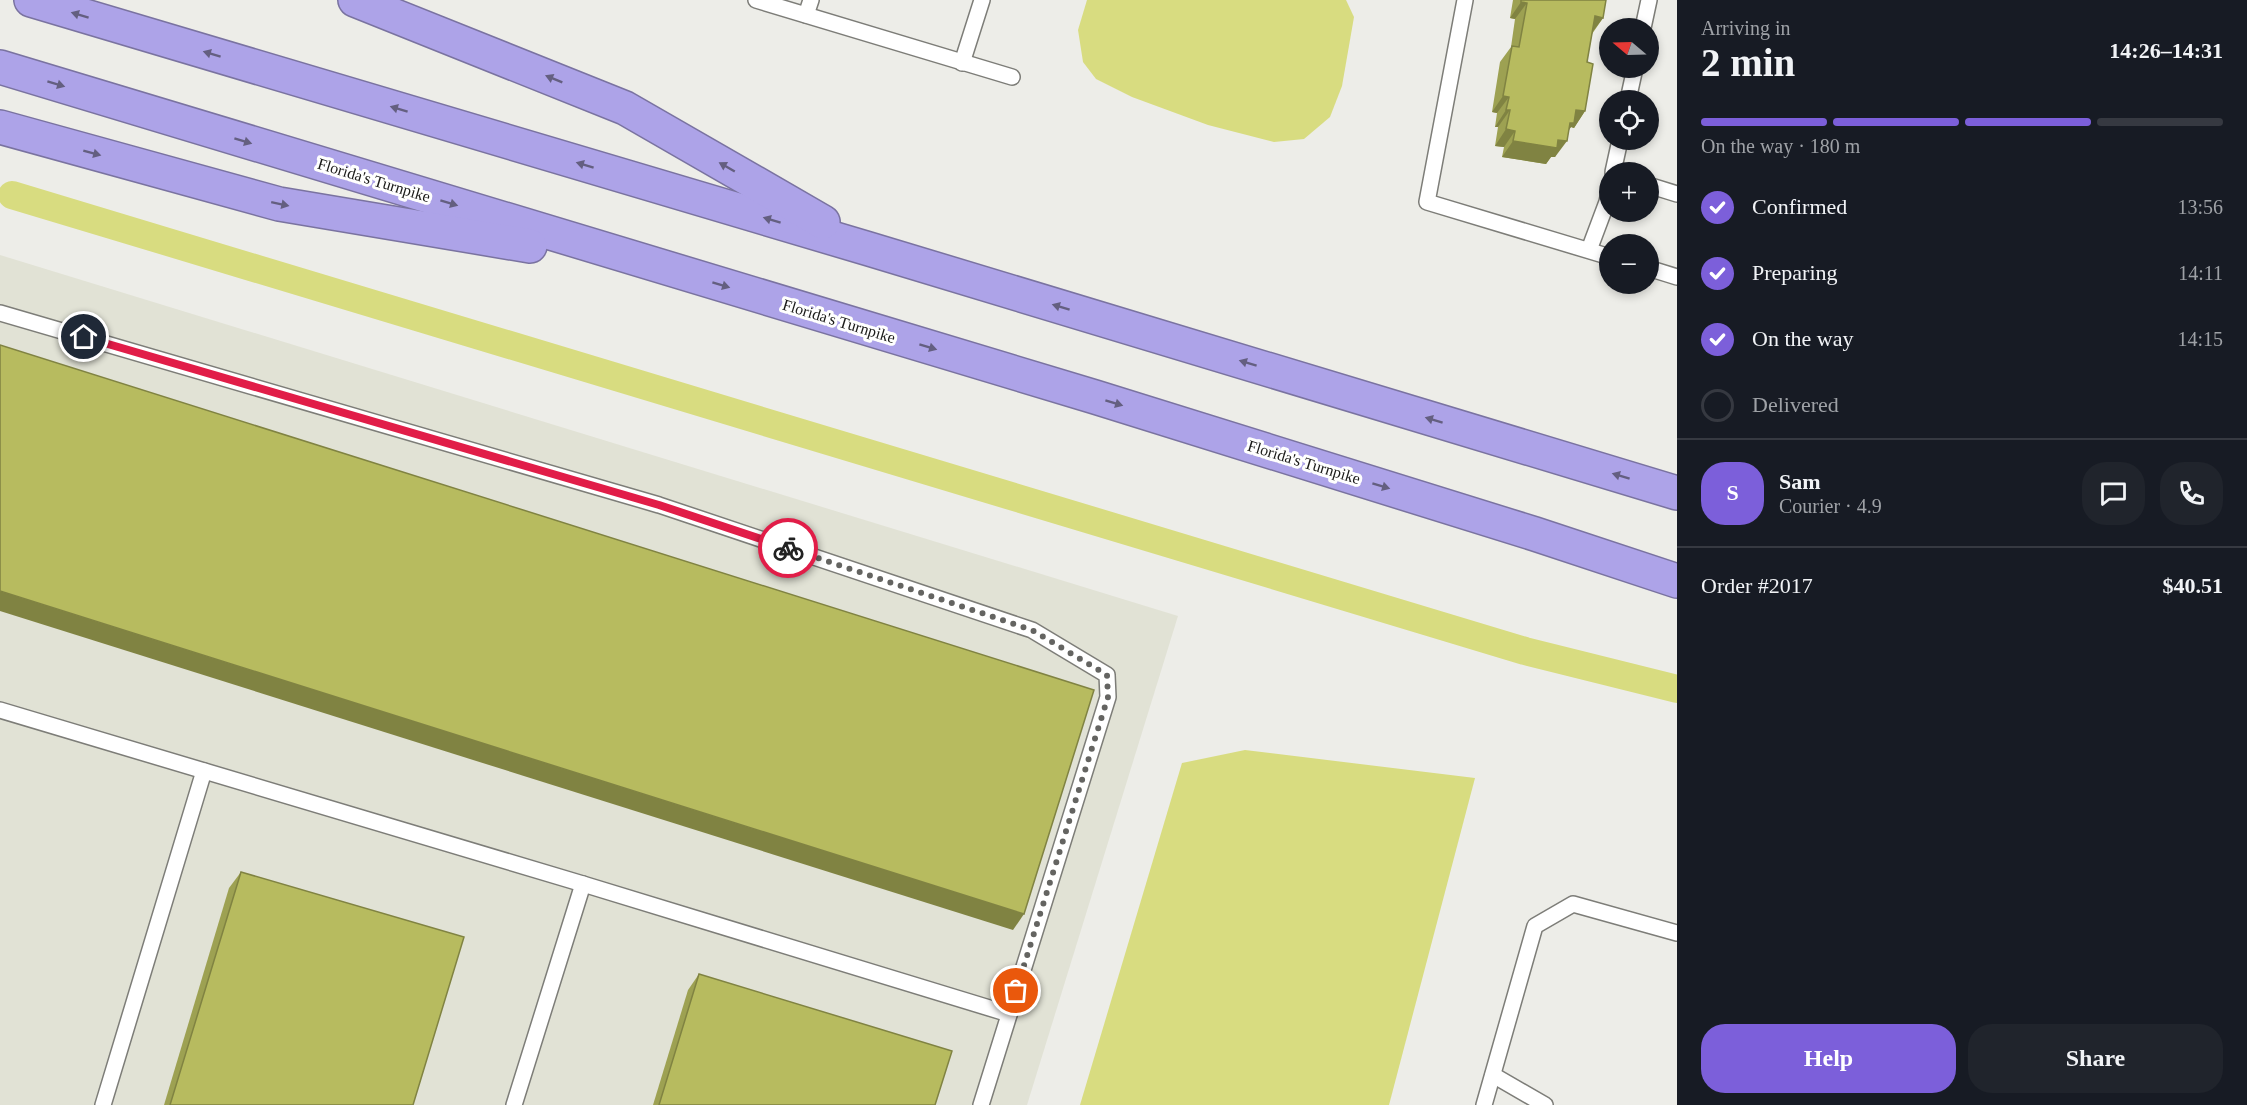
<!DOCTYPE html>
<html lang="en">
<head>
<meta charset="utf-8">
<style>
	body { margin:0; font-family:"Times New Roman",serif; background:#20242c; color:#f1f3f6; height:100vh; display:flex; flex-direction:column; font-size:22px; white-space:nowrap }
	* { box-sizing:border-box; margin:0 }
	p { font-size:20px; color:#9ea1a6 }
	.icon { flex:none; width:33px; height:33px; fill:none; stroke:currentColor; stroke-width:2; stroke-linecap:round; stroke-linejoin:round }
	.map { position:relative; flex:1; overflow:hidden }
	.side { display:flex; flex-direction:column; background:#171b24; width:570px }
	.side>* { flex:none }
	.needle { width:39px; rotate:289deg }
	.buttons { position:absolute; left:1599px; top:18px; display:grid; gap:12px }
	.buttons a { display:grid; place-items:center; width:60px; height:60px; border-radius:50%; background:#171b24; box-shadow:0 3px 9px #0003; font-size:30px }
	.pin { position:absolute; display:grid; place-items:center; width:51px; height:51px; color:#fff; margin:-26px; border:3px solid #fff; border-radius:50%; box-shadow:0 2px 6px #0007 }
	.courier { position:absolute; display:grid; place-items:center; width:60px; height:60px; margin:-30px; border:4px solid #e11d48; border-radius:50%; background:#fff; color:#222; box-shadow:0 2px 8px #0007 }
	.summary em { font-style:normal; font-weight:700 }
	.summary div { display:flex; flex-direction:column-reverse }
	.summary { display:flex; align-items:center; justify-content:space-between; height:102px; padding:0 24px }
	h1 { font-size:39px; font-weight:700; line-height:45px }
	.bar { display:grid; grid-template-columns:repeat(4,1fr); gap:9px 6px; align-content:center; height:72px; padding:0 24px }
	.bar i { height:8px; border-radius:4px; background:#363941 }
	.bar .current { background:#7c5fda }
	.bar p { grid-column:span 4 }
	.line { display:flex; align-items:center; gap:15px; padding:0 24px; border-top:2px solid #363941 }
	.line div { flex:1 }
	.round { display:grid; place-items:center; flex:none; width:63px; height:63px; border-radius:24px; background:#20242c }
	ol { padding:0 24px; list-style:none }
	li { display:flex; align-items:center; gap:18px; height:66px }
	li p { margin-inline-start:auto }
	li .icon { padding:6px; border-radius:50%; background:#7c5fda; color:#fff; stroke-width:4 }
	li:last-child { color:#9ea1a6 }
	li i { width:33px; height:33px; border:3px solid #363941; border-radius:50% }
	.button { display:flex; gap:12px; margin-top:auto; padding:12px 24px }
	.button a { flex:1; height:69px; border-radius:24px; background:#7c5fda; color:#fff; font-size:24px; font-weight:700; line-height:69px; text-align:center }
	.button a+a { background:#20242c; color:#f1f3f6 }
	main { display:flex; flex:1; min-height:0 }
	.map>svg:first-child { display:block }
	.built { fill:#e1e2d5 }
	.water { fill:#d8dc80 }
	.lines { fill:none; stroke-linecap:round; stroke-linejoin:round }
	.canal { stroke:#d8dc80; stroke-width:28 }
	.service-casing { stroke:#7d7d78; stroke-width:18 }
	.motorway-casing { stroke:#7a73a0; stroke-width:36 }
	.service { stroke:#fff; stroke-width:15 }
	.motorway { stroke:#ada3e8; stroke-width:33 }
	.wall { fill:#9da152 }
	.shaded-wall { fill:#808342 }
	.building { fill:#b7bb5f; stroke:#808342; stroke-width:1.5 }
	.oneway { fill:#645f80 }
	.done { stroke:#646461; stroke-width:6; stroke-dasharray:0 10.8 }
	.route { stroke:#e11d48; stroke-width:8 }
	.labels { text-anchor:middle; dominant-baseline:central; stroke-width:6; stroke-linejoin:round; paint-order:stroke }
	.street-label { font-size:16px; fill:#1b1b19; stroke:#fffffe }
</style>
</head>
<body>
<main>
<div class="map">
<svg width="1677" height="1105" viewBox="0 0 1677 1105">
	<rect width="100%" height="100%" fill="#edede8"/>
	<!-- built -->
	<polygon class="built" points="0,255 1178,616 1027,1105 0,1105"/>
	<!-- water -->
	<g class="water">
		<polygon points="1087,0 1346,0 1354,17 1342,86 1330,117 1304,139 1274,142 1208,125 1132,97 1096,79 1083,62 1078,30"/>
		<polygon points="1245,750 1475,778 1389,1105 1080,1105 1182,763"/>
	</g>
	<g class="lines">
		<!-- canal -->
		<polyline class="canal" points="12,195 1525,651 1677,689"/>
		<defs>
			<g id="service">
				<polyline points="756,0 1012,77"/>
				<polyline points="1465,0 1427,202 1610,257"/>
				<polyline points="806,15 811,0"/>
				<polyline points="1643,28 1649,0"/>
				<polyline points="962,63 982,0"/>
				<polyline points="1628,100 1635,68"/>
				<polyline points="1613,172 1620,140"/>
				<polyline points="1648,185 1677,194"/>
				<polyline points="1589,250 1607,202 1610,188"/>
				<polyline points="1648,268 1677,277"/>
				<polyline points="0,313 659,505 1032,630 1107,675 1108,697 981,1105"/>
				<polyline points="0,710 583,884 1009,1014"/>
				<polyline points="1493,1075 1545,1105"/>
				<polyline points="103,1105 204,771"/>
				<polyline points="514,1105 583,884"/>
				<polyline points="1484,1105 1535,926 1573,904 1677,933"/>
			</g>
			<g id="motorway">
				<polyline points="31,0 869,249 1677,493"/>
				<polyline points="355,0 625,108 823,222"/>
				<polyline points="0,67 1095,397 1535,534 1677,581"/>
				<polyline points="0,127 279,204 530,246"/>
			</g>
		</defs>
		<!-- service casing -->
		<use href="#service" class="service-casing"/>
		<!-- motorway casing -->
		<use href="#motorway" class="motorway-casing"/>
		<!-- service -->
		<use href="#service" class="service"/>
		<!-- motorway -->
		<use href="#motorway" class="motorway"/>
	</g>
	<!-- wall -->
	<g class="wall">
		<polygon points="1513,0 1606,0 1603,18 1592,34 1587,62 1585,111 1574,128 1571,127 1568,131 1555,157 1551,157 1546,164 1502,157 1504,147 1495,146 1498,127 1495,127 1497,113 1492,112 1500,62 1511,47 1515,19 1510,18"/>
		<polygon points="241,872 413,1105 164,1105 229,888"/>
		<polygon points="699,974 935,1105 653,1105 688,990"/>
	</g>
	<!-- shaded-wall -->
	<g class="shaded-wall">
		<polygon points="1521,2 1527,3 1515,19 1510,18"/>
		<polygon points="1595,16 1603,18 1591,34"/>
		<polygon points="1503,96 1509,97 1497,113 1492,112"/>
		<polygon points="1506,110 1510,110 1498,127 1495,127"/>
		<polygon points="1576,110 1585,111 1574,128 1571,127 1562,140"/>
		<polygon points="1506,129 1515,131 1504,147 1495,146"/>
		<polygon points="1558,140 1567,141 1555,157 1551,157 1546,164 1502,157 1513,141"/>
		<polygon points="0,591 1024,914 1013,930 0,611"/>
	</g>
	<!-- building -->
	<g class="building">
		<polygon points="1521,0 1606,0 1603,18 1595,16 1587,62 1593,64 1585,111 1576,110 1574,123 1570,123 1567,141 1558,140 1557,148 1513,141 1515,131 1506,129 1510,110 1506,110 1509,97 1503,96 1512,46 1519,47 1527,3 1521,2"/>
		<polygon points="0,345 1094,690 1024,914 0,591"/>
		<polygon points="241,872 464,937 413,1105 170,1105"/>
		<polygon points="699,974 952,1051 935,1105 659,1105"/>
	</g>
	<!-- one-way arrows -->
	<defs><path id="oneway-solid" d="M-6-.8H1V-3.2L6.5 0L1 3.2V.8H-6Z" transform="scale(1.5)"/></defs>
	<g class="oneway">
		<use href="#oneway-solid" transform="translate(80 15) rotate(-163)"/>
		<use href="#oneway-solid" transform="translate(212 54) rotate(-163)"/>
		<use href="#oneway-solid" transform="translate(554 79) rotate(-158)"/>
		<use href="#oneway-solid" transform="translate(56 84) rotate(17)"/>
		<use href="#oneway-solid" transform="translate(399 109) rotate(-163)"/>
		<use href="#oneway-solid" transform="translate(243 141) rotate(17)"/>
		<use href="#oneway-solid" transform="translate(92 153) rotate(15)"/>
		<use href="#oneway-solid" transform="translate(585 165) rotate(-163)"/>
		<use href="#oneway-solid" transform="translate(727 167) rotate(-150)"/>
		<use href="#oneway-solid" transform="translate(449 203) rotate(17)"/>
		<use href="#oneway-solid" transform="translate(280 204) rotate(12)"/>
		<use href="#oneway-solid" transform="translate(772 220) rotate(-163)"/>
		<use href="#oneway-solid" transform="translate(721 285) rotate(17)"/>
		<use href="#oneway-solid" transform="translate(1061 307) rotate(-163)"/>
		<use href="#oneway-solid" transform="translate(928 347) rotate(17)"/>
		<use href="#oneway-solid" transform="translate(1248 363) rotate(-163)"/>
		<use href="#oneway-solid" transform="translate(1114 403) rotate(17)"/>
		<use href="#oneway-solid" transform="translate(1434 420) rotate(-163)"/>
		<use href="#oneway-solid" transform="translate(1621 476) rotate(-163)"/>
		<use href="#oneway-solid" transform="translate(1381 486) rotate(17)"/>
	</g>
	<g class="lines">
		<!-- done -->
		<polyline class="done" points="788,548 1032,630 1107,675 1108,697 1016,991"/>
		<!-- route -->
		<polyline class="route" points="84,337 659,505 788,548"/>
	</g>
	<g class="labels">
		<!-- street labels -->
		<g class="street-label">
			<text transform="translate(374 180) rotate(17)">Florida's Turnpike</text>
			<text transform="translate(839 321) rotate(17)">Florida's Turnpike</text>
			<text transform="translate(1304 462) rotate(17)">Florida's Turnpike</text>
		</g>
	</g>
</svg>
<div class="buttons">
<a><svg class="needle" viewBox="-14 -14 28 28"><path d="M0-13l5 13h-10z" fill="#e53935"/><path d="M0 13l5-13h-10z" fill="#9ea1a6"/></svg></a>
<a><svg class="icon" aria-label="locate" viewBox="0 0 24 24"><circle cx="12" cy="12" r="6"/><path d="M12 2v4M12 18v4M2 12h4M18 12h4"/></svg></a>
<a>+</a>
<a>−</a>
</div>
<div class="pin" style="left:1016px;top:991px;background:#ea580c"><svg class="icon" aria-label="bag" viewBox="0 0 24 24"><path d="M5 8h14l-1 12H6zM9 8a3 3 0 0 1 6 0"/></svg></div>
<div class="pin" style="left:84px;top:337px;background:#1f2937"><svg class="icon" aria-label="home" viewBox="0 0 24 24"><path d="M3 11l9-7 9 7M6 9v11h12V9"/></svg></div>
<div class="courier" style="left:788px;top:548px"><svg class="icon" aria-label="bike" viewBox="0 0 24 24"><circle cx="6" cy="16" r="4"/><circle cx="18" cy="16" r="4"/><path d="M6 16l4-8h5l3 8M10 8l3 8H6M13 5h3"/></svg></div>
</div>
<section class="side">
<div class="summary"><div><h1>2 min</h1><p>Arriving in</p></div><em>14:26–14:31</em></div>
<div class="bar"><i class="current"></i><i class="current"></i><i class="current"></i><i></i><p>On the way · 180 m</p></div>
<ol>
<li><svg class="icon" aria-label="check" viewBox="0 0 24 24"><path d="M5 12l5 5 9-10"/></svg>Confirmed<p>13:56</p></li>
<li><svg class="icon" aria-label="check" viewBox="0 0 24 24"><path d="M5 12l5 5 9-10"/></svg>Preparing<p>14:11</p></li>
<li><svg class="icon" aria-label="check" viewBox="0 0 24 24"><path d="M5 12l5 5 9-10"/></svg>On the way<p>14:15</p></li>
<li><i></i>Delivered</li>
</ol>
<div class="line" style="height:108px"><b class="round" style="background:#7c5fda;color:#fff">S</b><div><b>Sam</b><p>Courier · 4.9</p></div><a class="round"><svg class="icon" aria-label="chat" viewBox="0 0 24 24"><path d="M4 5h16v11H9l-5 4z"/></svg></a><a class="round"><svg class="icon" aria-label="phone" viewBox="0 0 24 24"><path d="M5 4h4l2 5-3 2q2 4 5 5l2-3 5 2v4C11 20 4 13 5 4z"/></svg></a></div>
<div class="line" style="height:78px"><div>Order #2017</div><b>$40.51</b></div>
<div class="button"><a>Help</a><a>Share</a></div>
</section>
</main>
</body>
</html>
